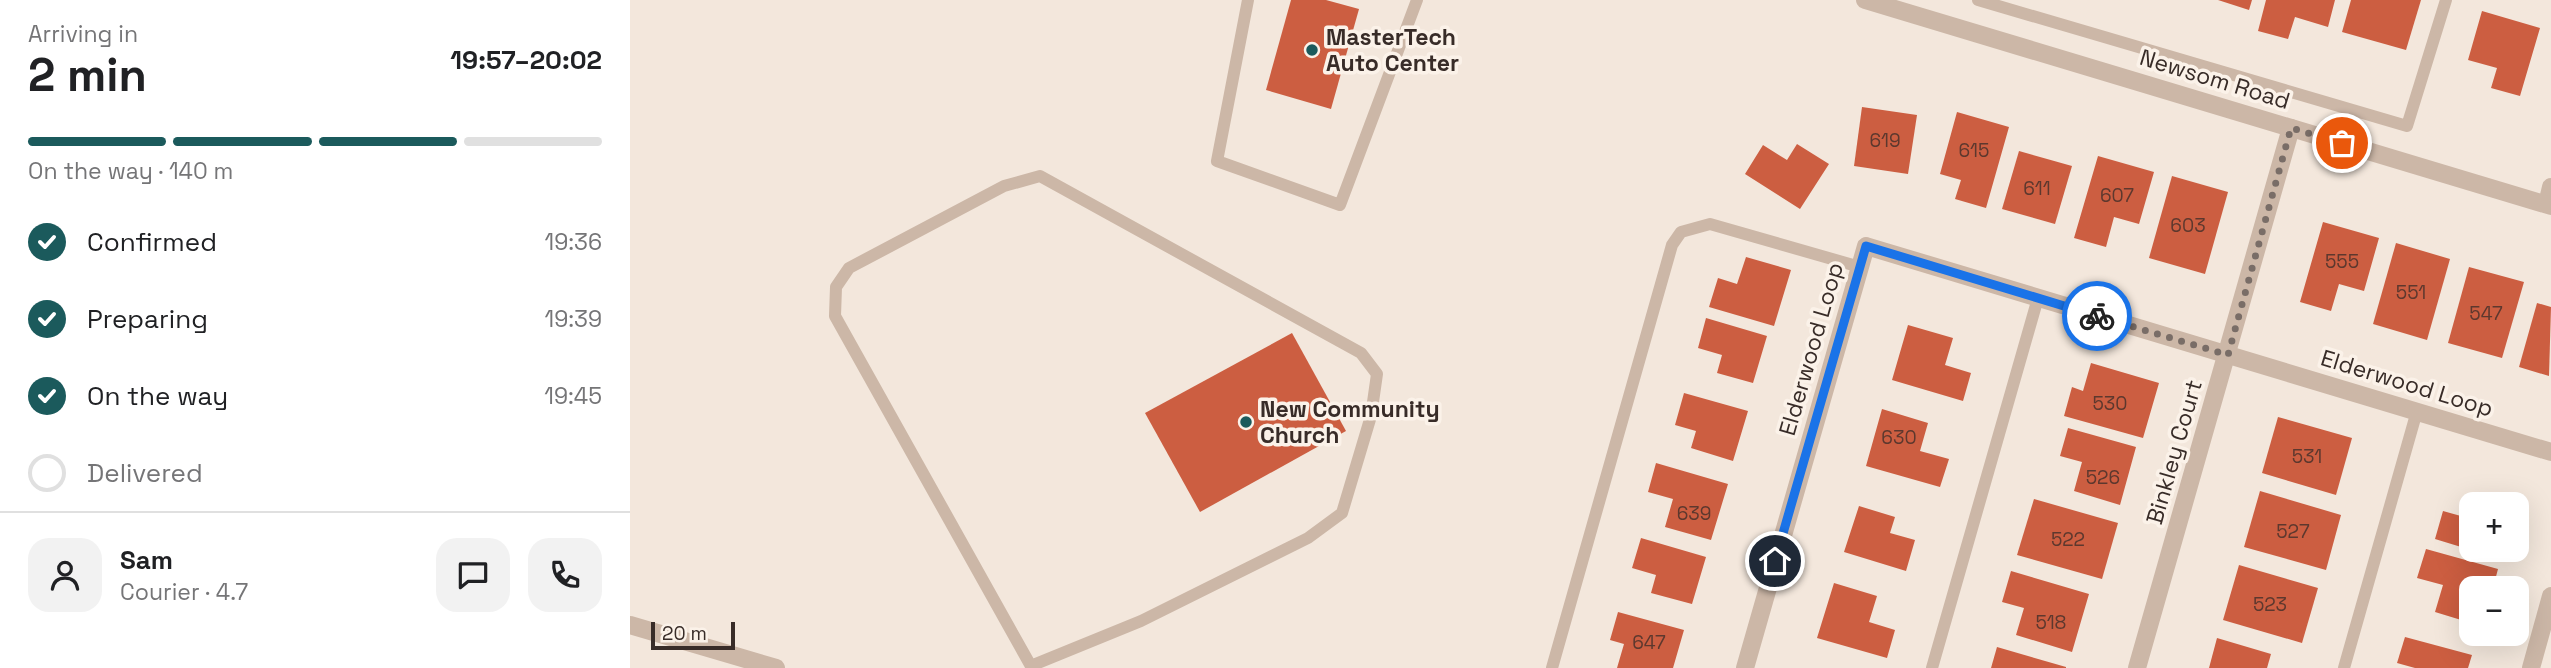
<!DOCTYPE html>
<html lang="en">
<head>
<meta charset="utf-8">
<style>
	body { margin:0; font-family:"Space Grotesk",sans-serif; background:#f2f2f2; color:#202124; height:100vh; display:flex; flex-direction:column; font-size:26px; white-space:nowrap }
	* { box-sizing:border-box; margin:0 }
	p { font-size:23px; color:#757577 }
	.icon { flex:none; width:38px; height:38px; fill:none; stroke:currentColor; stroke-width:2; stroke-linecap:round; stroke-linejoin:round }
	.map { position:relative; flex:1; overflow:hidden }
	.sheet { display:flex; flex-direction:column; background:#fff; width:630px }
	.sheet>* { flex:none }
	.buttons { position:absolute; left:1829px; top:492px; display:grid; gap:14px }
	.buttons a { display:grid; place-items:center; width:70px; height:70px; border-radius:14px; background:#fff; box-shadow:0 7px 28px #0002; font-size:35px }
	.scale { position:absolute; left:21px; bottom:18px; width:84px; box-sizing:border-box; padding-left:7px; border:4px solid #382c28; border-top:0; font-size:19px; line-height:24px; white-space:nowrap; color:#382c28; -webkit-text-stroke:5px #fbf2e9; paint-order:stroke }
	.pin { position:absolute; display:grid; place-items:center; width:60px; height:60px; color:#fff; margin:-30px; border:4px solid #fff; border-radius:50%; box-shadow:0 2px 7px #0007 }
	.courier { position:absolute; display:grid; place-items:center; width:70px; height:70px; margin:-35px; border:5px solid #1a73e8; border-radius:50%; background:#fff; color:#222; box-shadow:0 2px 9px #0007 }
	.overview em { font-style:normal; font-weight:700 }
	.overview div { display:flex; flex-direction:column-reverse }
	.overview { display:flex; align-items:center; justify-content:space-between; height:119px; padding:0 28px }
	h1 { font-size:46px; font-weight:700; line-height:52px }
	.bar { display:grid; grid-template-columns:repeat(4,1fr); gap:10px 7px; align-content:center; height:84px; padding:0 28px }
	.bar i { height:9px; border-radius:5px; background:#e0e0e0 }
	.bar .selected { background:#1b5a5c }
	.bar p { grid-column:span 4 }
	.line { display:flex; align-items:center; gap:18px; padding:0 28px; border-top:2px solid #e0e0e0 }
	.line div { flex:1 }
	.round { display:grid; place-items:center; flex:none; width:74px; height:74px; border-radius:21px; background:#f2f2f2 }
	ol { padding:0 28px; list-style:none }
	li { display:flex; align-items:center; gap:21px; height:77px }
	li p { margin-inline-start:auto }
	li .icon { padding:7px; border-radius:50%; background:#1b5a5c; color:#fff; stroke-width:4 }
	li:last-child { color:#757577 }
	li i { width:38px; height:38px; border:4px solid #e0e0e0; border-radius:50% }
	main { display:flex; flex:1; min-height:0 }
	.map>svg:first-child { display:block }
	.building { fill:#cc5e41 }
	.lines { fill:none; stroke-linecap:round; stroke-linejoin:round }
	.service { stroke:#ccb7a7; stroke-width:12 }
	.minor { stroke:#ccb7a7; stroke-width:18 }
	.tertiary { stroke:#ccb7a7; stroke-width:18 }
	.done { stroke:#796d67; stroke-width:7; stroke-dasharray:0 12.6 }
	.route { stroke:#1a73e8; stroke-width:9 }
	.poi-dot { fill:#1b5a5c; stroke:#fbf2e9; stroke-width:2.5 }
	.labels { text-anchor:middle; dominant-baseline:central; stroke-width:7; stroke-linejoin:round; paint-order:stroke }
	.number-label { font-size:19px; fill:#5d382e }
	.poi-label { font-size:23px; font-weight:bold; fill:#382c28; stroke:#fbf2e9; text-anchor:start }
	.street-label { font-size:23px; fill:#382c28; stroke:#fbf2e9 }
</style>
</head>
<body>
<main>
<section class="sheet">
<div class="overview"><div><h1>2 min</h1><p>Arriving in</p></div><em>19:57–20:02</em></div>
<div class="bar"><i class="selected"></i><i class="selected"></i><i class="selected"></i><i></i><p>On the way · 140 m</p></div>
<ol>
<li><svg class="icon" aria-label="check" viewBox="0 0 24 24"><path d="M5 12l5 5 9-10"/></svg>Confirmed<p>19:36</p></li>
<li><svg class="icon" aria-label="check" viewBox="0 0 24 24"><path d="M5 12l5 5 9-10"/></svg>Preparing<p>19:39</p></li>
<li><svg class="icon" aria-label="check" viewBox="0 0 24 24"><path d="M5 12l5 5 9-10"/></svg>On the way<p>19:45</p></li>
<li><i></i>Delivered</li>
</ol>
<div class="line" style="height:126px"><a class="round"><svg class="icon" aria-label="person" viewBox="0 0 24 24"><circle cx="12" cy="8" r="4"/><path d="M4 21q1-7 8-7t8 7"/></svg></a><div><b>Sam</b><p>Courier · 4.7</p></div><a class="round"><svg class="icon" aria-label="chat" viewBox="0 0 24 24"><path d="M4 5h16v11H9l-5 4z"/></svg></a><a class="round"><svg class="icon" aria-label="phone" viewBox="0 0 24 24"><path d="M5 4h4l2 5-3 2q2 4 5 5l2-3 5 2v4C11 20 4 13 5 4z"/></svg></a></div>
</section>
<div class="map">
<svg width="1921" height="668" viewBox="0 0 1921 668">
	<rect width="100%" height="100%" fill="#f3e7dc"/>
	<!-- building -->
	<g class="building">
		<polygon points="661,0 696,0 729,9 701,109 636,90"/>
		<polygon points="1588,0 1622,0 1619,10"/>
		<polygon points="1636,0 1705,0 1698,27 1665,17 1658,39 1628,31"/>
		<polygon points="1721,0 1791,0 1776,50 1712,32"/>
		<polygon points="1852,11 1910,28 1890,96 1861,88 1867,68 1838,60"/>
		<polygon points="1232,107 1287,115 1278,174 1224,166"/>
		<polygon points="1327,112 1379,127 1356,208 1325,199 1331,180 1310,174"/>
		<polygon points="1167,144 1199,164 1170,209 1115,174 1133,145 1157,160"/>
		<polygon points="1389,151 1442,166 1425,224 1372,209"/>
		<polygon points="1468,156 1524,172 1509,224 1484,217 1476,247 1444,238"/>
		<polygon points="1542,176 1598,192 1575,274 1519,258"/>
		<polygon points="1693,222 1749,238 1734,291 1709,284 1701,311 1670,302"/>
		<polygon points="1766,243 1820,259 1797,340 1743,324"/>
		<polygon points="1116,257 1161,270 1144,326 1079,307 1088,278 1107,284"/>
		<polygon points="1839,267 1894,282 1872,358 1818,343"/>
		<polygon points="1907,303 1921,307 1919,376 1889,367"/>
		<polygon points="1076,318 1137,336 1123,383 1087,373 1092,355 1068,348"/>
		<polygon points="1278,325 1323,338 1315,365 1341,373 1333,401 1262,380"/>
		<polygon points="662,333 716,431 570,512 515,413"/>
		<polygon points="1461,363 1529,383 1513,438 1434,416 1442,387 1453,391"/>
		<polygon points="1054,393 1118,411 1103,461 1061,448 1066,431 1045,425"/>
		<polygon points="1252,409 1298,423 1290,451 1319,459 1310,487 1236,466"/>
		<polygon points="1648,417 1722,438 1706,495 1632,473"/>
		<polygon points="1438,428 1506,447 1490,505 1444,491 1452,462 1430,456"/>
		<polygon points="1026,463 1098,484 1081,540 1035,527 1043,499 1018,492"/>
		<polygon points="1630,491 1711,515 1696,570 1614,547"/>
		<polygon points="1404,499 1488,523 1472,579 1387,555"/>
		<polygon points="1229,506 1265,517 1260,533 1285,540 1276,571 1214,552"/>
		<polygon points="1841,509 1841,550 1805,539 1813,511 1838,518"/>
		<polygon points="1011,538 1076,557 1062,604 1021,593 1026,575 1002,568"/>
		<polygon points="1796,549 1868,569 1863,588 1841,588 1841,623 1805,612 1813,585 1787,578"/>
		<polygon points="1843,550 1870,550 1868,557"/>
		<polygon points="1609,565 1688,588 1672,643 1593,620"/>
		<polygon points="1381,571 1459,594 1442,652 1386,635 1394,608 1372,602"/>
		<polygon points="1204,583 1247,596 1239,622 1265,630 1257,658 1187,638"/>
		<polygon points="988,612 1054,630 1043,668 987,668 994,644 980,640"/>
		<polygon points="1775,637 1842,655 1838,668 1785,668 1767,663"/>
		<polygon points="1587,638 1641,654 1637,668 1579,668"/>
		<polygon points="1367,647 1436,667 1436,668 1361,668"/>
	</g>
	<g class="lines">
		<!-- service -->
		<g class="service">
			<polyline points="618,0 587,161 710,205 787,0"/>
			<polyline points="1348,0 1777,126 1816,0"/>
			<polyline points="402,668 205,316 206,287 219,268 374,186 410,176 731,353 747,374 741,416 712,513 678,538 511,621 403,665"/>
			<polyline points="922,668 1042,245 1051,232 1080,224 1230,267"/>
			<polyline points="1302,668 1408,298"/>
			<polyline points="1714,668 1787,411"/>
		</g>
		<!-- minor -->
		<g class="minor">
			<polyline points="1917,204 1921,187"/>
			<polyline points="1115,668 1236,246 1921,452"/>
			<polyline points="1507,668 1661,128"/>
			<polyline points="1901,668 1921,596"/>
		</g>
		<!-- tertiary -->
		<g class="tertiary">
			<polyline points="1235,0 1921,206"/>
			<polyline points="0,625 146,668"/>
		</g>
	</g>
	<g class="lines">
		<!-- done -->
		<polyline class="done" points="1467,316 1598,355 1661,128 1712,143"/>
		<!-- route -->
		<polyline class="route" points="1145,561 1236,246 1467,316"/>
	</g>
	<!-- markers -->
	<g class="poi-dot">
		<circle cx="682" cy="50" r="7"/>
		<circle cx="616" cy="422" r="7"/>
	</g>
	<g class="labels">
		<!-- number labels -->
		<g class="number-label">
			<text x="1255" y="140">619</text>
			<text x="1344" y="150">615</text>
			<text x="1407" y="188">611</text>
			<text x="1487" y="195">607</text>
			<text x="1558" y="225">603</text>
			<text x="1712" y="261">555</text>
			<text x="1781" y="292">551</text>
			<text x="1856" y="313">547</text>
			<text x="1480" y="403">530</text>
			<text x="1269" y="437">630</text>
			<text x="1677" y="456">531</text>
			<text x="1473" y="477">526</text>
			<text x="1064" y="513">639</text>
			<text x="1663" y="531">527</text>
			<text x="1438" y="539">522</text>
			<text x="1640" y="604">523</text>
			<text x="1421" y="622">518</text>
			<text x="1019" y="642">647</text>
		</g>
		<!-- poi labels -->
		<g class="poi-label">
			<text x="696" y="37">MasterTech<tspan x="696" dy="26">Auto Center</tspan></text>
			<text x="630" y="409">New Community<tspan x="630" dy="26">Church</tspan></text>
		</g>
		<!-- street labels -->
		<g class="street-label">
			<text transform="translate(1585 79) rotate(17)">Newsom Road</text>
			<text transform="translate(1181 349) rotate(-74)">Elderwood Loop</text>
			<text transform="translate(1777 383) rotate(17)">Elderwood Loop</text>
			<text transform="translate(1544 452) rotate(-74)">Binkley Court</text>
		</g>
	</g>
</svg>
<div class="buttons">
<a>+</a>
<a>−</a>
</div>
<div class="scale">20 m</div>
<div class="pin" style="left:1712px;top:143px;background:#ea580c"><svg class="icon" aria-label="bag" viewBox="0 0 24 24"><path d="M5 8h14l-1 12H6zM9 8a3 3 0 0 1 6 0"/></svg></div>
<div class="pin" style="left:1145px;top:561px;background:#1f2937"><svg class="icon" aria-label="home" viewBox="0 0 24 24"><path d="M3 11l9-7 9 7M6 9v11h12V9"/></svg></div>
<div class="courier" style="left:1467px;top:316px"><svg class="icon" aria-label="bike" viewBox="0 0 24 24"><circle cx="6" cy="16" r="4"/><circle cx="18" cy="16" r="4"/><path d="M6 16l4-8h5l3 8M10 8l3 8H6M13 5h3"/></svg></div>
</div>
</main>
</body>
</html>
